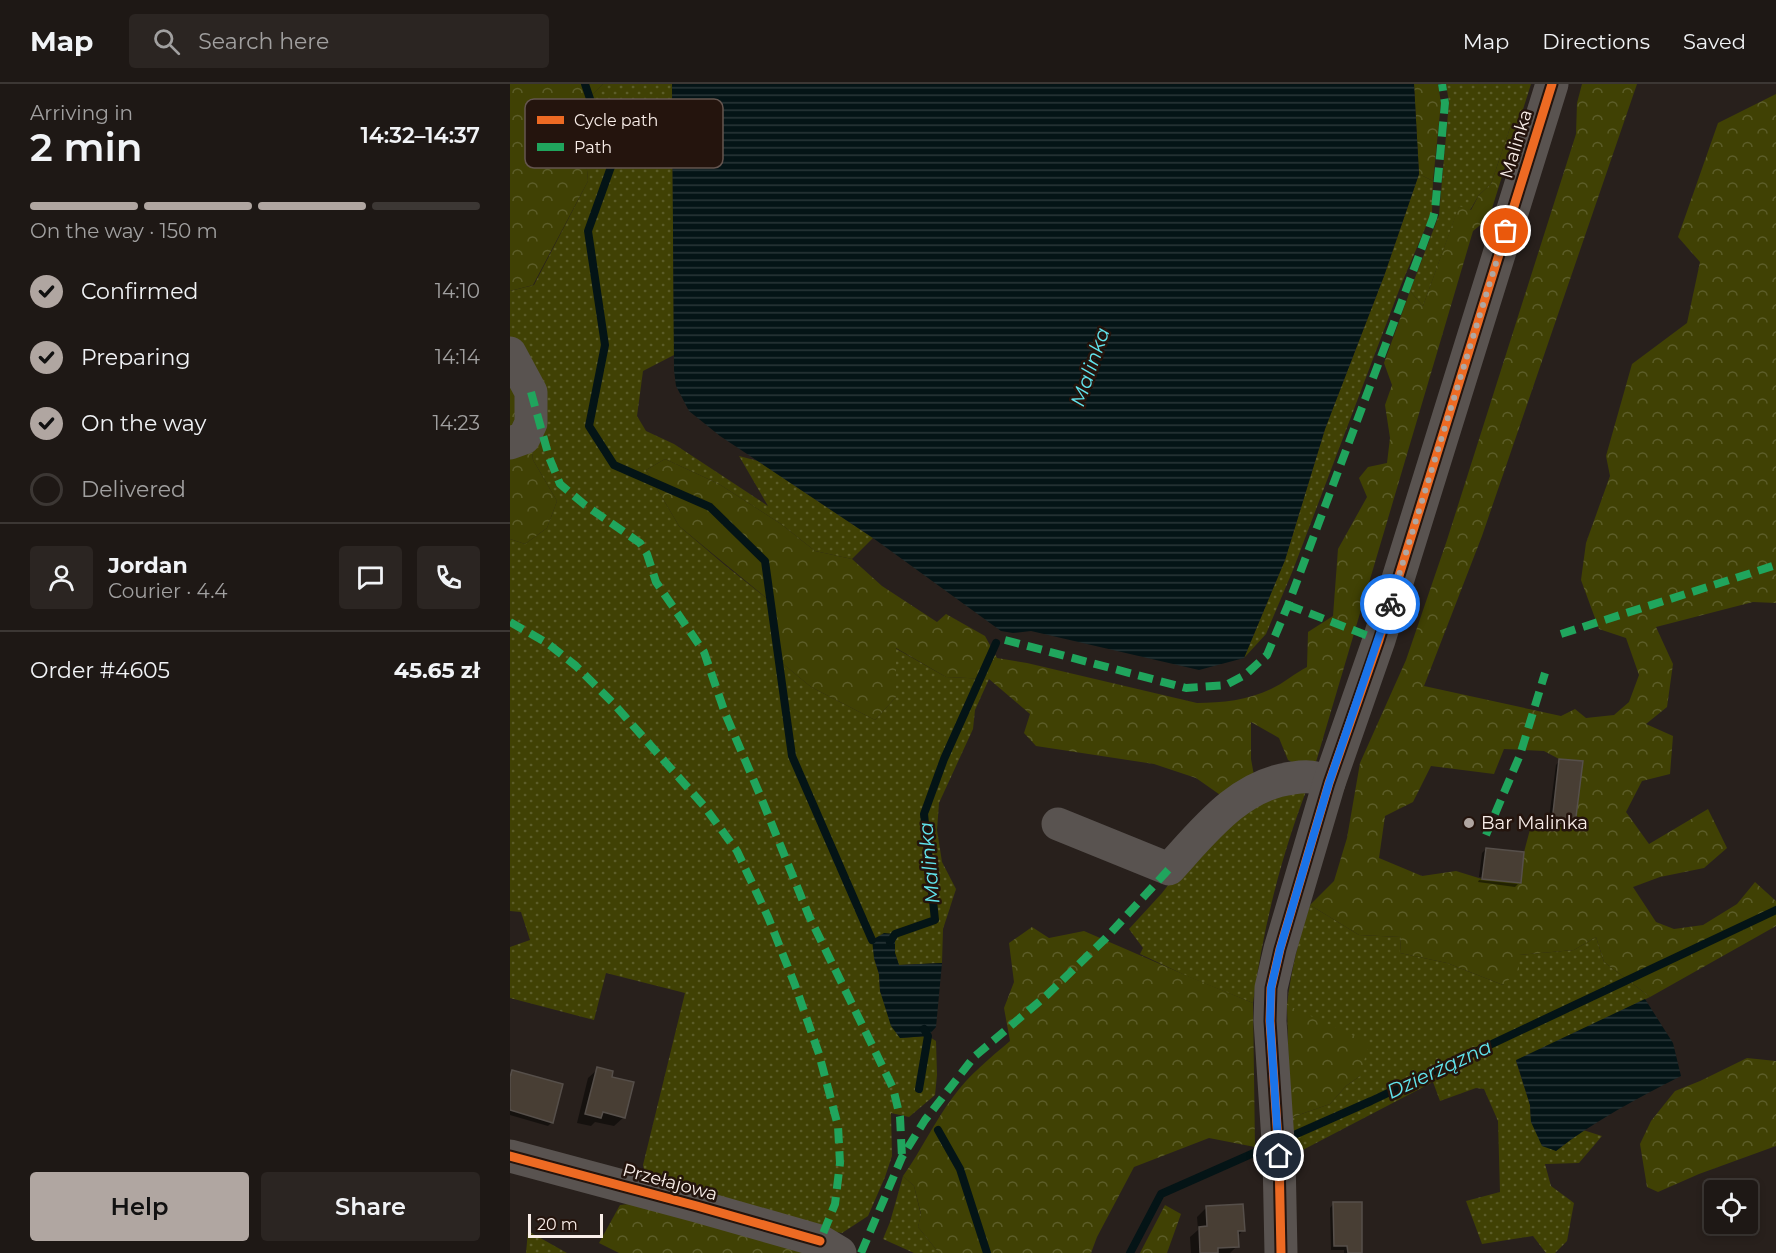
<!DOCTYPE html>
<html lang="en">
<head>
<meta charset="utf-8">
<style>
	body { margin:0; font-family:Montserrat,sans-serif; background:#2b2522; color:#f1f3f6; height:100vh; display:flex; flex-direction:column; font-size:22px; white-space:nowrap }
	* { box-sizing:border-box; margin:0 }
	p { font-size:20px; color:#a1a0a0 }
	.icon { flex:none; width:33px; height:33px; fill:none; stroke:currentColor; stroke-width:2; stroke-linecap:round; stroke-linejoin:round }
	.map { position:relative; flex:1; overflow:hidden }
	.panel { display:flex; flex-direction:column; background:#1e1815; width:510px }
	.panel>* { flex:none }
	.tools { position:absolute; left:1194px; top:1096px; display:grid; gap:12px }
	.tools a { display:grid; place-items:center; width:54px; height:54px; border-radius:6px; background:#1e1815; box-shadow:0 3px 9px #0003,0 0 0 2px #3c3734; font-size:30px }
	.scale { position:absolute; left:18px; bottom:15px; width:75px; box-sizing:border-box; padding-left:6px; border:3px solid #f9eee9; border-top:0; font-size:16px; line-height:21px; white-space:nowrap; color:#f9eee9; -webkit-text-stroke:4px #24140d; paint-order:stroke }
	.pin { position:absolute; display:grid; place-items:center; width:51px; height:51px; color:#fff; margin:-26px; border:3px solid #fff; border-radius:50%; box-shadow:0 2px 6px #0007 }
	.courier { position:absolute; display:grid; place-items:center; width:60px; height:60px; margin:-30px; border:4px solid #1a73e8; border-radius:50%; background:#fff; color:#222; box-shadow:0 2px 8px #0007 }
	.summary em { font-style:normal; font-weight:600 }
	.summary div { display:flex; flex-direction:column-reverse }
	.summary { display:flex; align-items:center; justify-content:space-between; height:102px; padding:0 30px }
	h1 { font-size:39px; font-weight:600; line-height:45px }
	.bar { display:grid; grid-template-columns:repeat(4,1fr); gap:9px 6px; align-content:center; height:72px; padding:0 30px }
	.bar i { height:8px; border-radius:4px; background:#3c3734 }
	.bar .selected { background:#b0a6a1 }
	.bar p { grid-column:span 4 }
	.line { display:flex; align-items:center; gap:15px; padding:0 30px; border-top:2px solid #3c3734 }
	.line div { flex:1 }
	.round { display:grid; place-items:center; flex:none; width:63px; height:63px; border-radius:6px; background:#2b2522 }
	ol { padding:0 30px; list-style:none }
	li { display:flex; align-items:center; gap:18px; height:66px }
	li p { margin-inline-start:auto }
	li .icon { padding:6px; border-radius:50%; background:#b0a6a1; color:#111; stroke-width:4 }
	li:last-child { color:#a1a0a0 }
	li i { width:33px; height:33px; border:3px solid #3c3734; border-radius:50% }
	.cta { display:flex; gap:12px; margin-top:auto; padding:12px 30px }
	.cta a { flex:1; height:69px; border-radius:6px; background:#b0a6a1; color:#111; font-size:24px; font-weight:600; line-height:69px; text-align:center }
	.cta a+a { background:#2b2522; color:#f1f3f6 }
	header { display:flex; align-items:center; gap:36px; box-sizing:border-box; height:84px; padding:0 30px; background:#1e1815; border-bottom:2px solid #3c3734 }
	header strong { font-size:28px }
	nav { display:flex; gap:33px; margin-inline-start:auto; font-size:21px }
	.search { width:420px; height:54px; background:#2b2522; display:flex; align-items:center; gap:15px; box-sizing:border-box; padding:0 21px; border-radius:6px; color:#a1a0a0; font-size:22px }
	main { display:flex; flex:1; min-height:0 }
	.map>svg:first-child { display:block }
	.grass { fill:url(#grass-dots) }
	.forest { fill:url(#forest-crowns); fill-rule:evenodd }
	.water { fill:url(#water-rules) }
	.shadow { fill:#0007 }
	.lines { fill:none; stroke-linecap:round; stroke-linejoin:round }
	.stream { stroke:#041416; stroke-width:8 }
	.building { fill:#483e34; stroke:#564f4a; stroke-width:1.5 }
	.minor { stroke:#595350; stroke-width:33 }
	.quiet { stroke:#20a55d; stroke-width:8; stroke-dasharray:15 8; stroke-linecap:butt }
	.cycleway-casing { stroke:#24140d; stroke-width:13 }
	.cycleway { stroke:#ed6a23; stroke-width:9 }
	.done { stroke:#b0a6a1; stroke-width:6; stroke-dasharray:0 10.8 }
	.route { stroke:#1a73e8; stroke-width:8 }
	.poi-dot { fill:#b0a6a1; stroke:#24140d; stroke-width:2 }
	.labels { text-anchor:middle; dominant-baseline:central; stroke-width:5; stroke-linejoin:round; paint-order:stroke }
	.street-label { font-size:18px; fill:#f9eee9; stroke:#24140d }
	.poi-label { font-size:18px; fill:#f9eee9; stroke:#24140d; text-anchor:start }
	.water-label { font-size:20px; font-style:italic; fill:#61e5ee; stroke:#24140d }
	.key { fill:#24140d; stroke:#64554f; stroke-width:1.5 }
	.key-label { font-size:16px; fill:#f9eee9 }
</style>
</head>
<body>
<header>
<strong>Map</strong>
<div class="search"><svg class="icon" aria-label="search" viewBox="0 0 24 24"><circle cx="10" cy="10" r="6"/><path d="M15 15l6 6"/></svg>Search here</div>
<nav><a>Map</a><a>Directions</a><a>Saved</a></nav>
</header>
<main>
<section class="panel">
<div class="summary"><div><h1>2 min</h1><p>Arriving in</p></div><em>14:32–14:37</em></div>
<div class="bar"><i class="selected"></i><i class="selected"></i><i class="selected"></i><i></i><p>On the way · 150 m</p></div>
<ol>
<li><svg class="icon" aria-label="check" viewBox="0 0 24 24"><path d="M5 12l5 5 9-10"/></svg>Confirmed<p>14:10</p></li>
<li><svg class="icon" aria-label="check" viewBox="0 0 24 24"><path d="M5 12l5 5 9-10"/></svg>Preparing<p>14:14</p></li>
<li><svg class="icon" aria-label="check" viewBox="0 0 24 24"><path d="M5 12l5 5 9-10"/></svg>On the way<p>14:23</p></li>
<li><i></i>Delivered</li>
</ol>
<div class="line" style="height:108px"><a class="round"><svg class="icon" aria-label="person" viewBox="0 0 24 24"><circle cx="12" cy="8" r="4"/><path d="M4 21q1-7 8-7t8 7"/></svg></a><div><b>Jordan</b><p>Courier · 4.4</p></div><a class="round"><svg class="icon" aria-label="chat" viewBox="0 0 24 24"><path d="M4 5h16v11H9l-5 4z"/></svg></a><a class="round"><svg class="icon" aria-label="phone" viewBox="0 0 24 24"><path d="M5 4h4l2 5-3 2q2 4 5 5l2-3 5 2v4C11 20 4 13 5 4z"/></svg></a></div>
<div class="line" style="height:78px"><div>Order #4605</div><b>45.65 zł</b></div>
<div class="cta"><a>Help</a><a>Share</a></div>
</section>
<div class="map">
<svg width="1266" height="1169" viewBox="0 0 1266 1169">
	<defs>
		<pattern id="grass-dots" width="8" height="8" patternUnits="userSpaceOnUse" patternTransform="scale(1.5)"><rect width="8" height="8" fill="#404104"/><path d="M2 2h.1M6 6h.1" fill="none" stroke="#5c5d29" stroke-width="1.8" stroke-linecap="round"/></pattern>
		<pattern id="forest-crowns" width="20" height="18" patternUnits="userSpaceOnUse" patternTransform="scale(1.5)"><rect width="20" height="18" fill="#404104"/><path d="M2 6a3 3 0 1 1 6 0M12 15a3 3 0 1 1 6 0" fill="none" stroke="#5c5d29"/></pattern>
		<pattern id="water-rules" width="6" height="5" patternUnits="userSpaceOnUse" patternTransform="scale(1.5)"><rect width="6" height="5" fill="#041416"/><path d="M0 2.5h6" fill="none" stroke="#293638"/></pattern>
	</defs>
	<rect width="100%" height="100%" fill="#28201c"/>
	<!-- grass -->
	<g class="grass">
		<polygon points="93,0 162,0 164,271 133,287 127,332 136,347 164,360 258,422 229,372 248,377 363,454 342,475 305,467 271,440 209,400 155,375 136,386 169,442 216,482 260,517 266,574 301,603 365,636 386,613 385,564 436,593 479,595 465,626 463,645 429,719 427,746 432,778 446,805 433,845 432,879 389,881 385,869 385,850 364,874 369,890 370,907 390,954 418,952 426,957 427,991 425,1011 399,1033 381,1029 382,1072 375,1093 358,1132 332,1149 304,1144 136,1095 133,1081 175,909 96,889 84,936 0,914 0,863 20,856 11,828 0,827 0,455 15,460 37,444 47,417 23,376 17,325 0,294 0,207 24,201 78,97 71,22"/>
		<polygon points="936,0 1021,0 1009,38 1001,41 981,100 969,111 960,126 949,123 913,222 900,207 929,131 939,18"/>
		<polygon points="909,90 923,97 922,128 891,201 783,486 756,550 734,574 775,476 815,345 874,192"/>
		<path d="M798,702C771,772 753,844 743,919L679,893L630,870L633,864L619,845L652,809L684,768L745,717Z"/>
		<path d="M800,821L849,851L891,853L890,869L937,879L993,901L1009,871L1064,866L1086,853L1094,878L1140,913L1006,977L1020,1021L1021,1038L1046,1067L1073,1046L1092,1052L1069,1079L1035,1080L1041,1102L1064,1119L1057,1157L1045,1169H1036L1023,1152L972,1160L956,1117L990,1108L988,1037L974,1005L966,1004L930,1017L923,998L785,1070L780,1034L820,1020L836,1002L850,992L777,921C781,886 789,854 800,821Z"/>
		<polygon points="393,1092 404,1102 411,1131 408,1143 429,1169 404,1169 373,1155 380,1138"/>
		<polygon points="18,1147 57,1169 16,1169"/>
	</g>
	<!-- forest -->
	<g class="forest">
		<polygon points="0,0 93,0 71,22 78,97 23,201 0,207"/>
		<polygon points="904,0 928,0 931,19 923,97 909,90"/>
		<path d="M1072,0H1127L972,452L914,602L1051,632L1065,625L1076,634L1104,631L1119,618L1129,591L1116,554L1089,545L1071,496L1076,459L1100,392L1096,372L1122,280L1177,239L1190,178L1168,153L1208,39L1266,10V519L1243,518L1146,543L1163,580L1157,623L1136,640L1163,652L1160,690L1132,697L1116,728L1139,760L1198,725L1217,764L1194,784L1150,793L1123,803L1146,838L1164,845L1193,841L1227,820L1245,798L1266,817V842L1140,913L1094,878L1086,853L1064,866L1009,871V886L993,901L937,879L890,869L891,853L849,851L800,821L824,797L837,754L850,679L896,576L937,456L1066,50L1067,19ZM994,665L1034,667L1049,675L1073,678L1065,740L1022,738L1014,768L1011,799L972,795L946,787L912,792L869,774L875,732L903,718L921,682L984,690Z"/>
		<path d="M1009,38L979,134L963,147L806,678L793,684L778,676L769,654L741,638V675L745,697L716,715L686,694L644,680L526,662L514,649L520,630L479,595L436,593L386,564V613L365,636L301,603L266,574L260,517L169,442L136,386L155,375L209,400L271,440L305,467L342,475L372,502L427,538L436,530L475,552L487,574L517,579L687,619C712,619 738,616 761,605C774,599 785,589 797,583L798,548L823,532L828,465L857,413L849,394L858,383L877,379L880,354L875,321L882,301L874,279L900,207L913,222L949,122L961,126L969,111L981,100L1001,41Z"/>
		<polygon points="0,294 17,325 23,376 47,417 37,444 15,460 0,455"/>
		<path d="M522,843L539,854L574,847L680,893L743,919L745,1063L699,1054L624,1083L587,1153L581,1169H429L408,1143L411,1130L404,1102L393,1092C411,1067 424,1038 443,1013C459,991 480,974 500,957L494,924L504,898L499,859Z"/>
		<polygon points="777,921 859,959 850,992 836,1002 820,1020 780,1034"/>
		<polygon points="1237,974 1266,977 1266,1062 1189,1090 1148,1108 1137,1103 1130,1060 1141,1037 1165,1007 1190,997"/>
		<polygon points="137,1118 305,1169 109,1169 89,1159 110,1121"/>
		<polygon points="655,1121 671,1130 657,1169 630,1169"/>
	</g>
	<!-- water -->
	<g class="water">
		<polygon points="162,0 904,0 909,90 874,192 815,345 775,476 734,574 689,586 521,547 503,549 491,547 363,454 210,352 179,327 166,302 164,286"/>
		<polygon points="374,849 385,850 385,869 389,881 432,879 426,943 418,952 390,954 381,942 370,907 369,890 364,874 362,856"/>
		<path d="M1135,915L1163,959L1171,992C1128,1014 1084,1037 1046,1067L1032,1062L1021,1038L1020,1021L1006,976Z"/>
	</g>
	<!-- shadow -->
	<g class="shadow">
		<polygon points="1050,676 1063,740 1059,744 1038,742 1046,681"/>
		<polygon points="976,765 1009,798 1008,800 1008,797 969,793 972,769"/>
		<polygon points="969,796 1008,800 1005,803 968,798"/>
		<polygon points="88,985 100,994 114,1033 104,1042 85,1038 81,1042 67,1039 78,994"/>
		<polygon points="2,988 42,1038 38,1042 0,1031 0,990"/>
		<polygon points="824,1119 851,1169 834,1169 834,1166 821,1166 820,1124"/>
		<polygon points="696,1124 733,1146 727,1153 727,1162 720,1169 681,1169 680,1153 688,1146 687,1133"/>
	</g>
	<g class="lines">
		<!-- stream -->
		<g class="stream">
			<polyline points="75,0 102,80 78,147 95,261 79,342 104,381 200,423 255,477 282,672 362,856"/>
			<polyline points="380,858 385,850 425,836 414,730 434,675 486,559"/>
			<polyline points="409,1005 418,952 414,945"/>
			<polyline points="428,1046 450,1085 477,1169"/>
			<polyline points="775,1055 861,1017 1266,826"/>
			<polyline points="620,1169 651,1110 762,1061"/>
		</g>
	</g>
	<!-- building -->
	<g class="building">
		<polygon points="1049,675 1073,677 1065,741 1042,738"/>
		<polygon points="976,764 1014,768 1011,799 972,795"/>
		<polygon points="87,983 103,987 102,993 124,998 115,1034 93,1028 91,1034 75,1030"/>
		<polygon points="2,986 53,1000 43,1039 0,1026 0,993"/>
		<polygon points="823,1118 852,1118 852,1169 838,1169 837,1162 824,1162"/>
		<polygon points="733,1120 735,1147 728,1147 729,1163 708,1164 708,1169 690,1169 689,1143 697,1142 696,1122"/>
	</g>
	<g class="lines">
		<!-- minor -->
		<g class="minor">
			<polyline points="0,269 21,308 21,339 14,354 0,359"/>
			<path d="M548,740L659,785C693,748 729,700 783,694C796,692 807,692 819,699"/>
			<polyline points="0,1072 187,1122 310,1157 330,1169"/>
			<polyline points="771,1169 769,1072 760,937 761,904 770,865 819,699 869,556 1042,0"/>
		</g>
		<!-- quiet -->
		<g class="quiet">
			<polyline points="21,308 39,373 50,400 75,421 130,459 137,470 146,498 194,568 215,629 250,711 299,832 383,1004 390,1033 392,1073"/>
			<polyline points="778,521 869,556"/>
			<polyline points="0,538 37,559 66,582 104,620 194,722 227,767 258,833 285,901 309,970 328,1042 330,1079 325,1120 310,1157"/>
			<polyline points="1051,550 1266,481"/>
			<polyline points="495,556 676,604 716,601 735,591 757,571 778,521 923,134 925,126 935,19 932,0"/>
			<polyline points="976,751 1010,671 1035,589"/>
			<polyline points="351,1169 392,1073 415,1036 464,973 537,911 596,854 659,785"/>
		</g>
		<defs>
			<g id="cycleway">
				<polyline points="0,1072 187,1122 310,1157"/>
				<polyline points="771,1169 769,1072 760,937 761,904 770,865 819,699 869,556 1042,0"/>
			</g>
		</defs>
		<!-- cycleway casing -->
		<use href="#cycleway" class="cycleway-casing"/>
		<!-- cycleway -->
		<use href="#cycleway" class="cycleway"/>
	</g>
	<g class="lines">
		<!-- done -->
		<polyline class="done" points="880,520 996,147"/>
		<!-- route -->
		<polyline class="route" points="769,1072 760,937 761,904 770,865 819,699 880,520"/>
	</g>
	<!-- markers -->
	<circle class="poi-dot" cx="959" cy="739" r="6"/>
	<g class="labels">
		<!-- street labels -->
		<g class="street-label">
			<text transform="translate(1006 60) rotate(-73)">Malinka</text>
			<text transform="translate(160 1098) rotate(15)">Przełajowa</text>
		</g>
		<!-- poi labels -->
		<g class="poi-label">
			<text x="971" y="739">Bar Malinka</text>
		</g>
		<!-- water labels -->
		<g class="water-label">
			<text transform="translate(580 283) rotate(-71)">Malinka</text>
			<text transform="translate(419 779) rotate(-95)">Malinka</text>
			<text transform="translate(929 985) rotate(-25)">Dzierżązna</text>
		</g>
	</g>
	<!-- legend -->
	<rect x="15" y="15" width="198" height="69" rx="9" class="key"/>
	<rect x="27" y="32" width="27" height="8" fill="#ed6a23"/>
	<rect x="27" y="59" width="27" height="8" fill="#20a55d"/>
	<g class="key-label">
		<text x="64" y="42">Cycle path</text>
		<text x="64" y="69">Path</text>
	</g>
</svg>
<div class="tools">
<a><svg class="icon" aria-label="locate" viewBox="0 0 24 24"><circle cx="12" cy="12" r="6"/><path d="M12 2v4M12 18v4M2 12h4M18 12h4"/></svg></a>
</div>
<div class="scale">20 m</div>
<div class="pin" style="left:996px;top:147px;background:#ea580c"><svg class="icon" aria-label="bag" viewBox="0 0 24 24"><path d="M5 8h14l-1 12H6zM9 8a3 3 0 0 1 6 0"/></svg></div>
<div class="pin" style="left:769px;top:1072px;background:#1f2937"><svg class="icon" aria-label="home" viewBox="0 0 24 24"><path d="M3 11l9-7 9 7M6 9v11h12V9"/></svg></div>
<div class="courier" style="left:880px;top:520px"><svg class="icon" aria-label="bike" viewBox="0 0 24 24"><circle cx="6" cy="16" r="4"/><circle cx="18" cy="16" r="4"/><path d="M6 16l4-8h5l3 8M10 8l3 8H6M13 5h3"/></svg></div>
</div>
</main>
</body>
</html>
